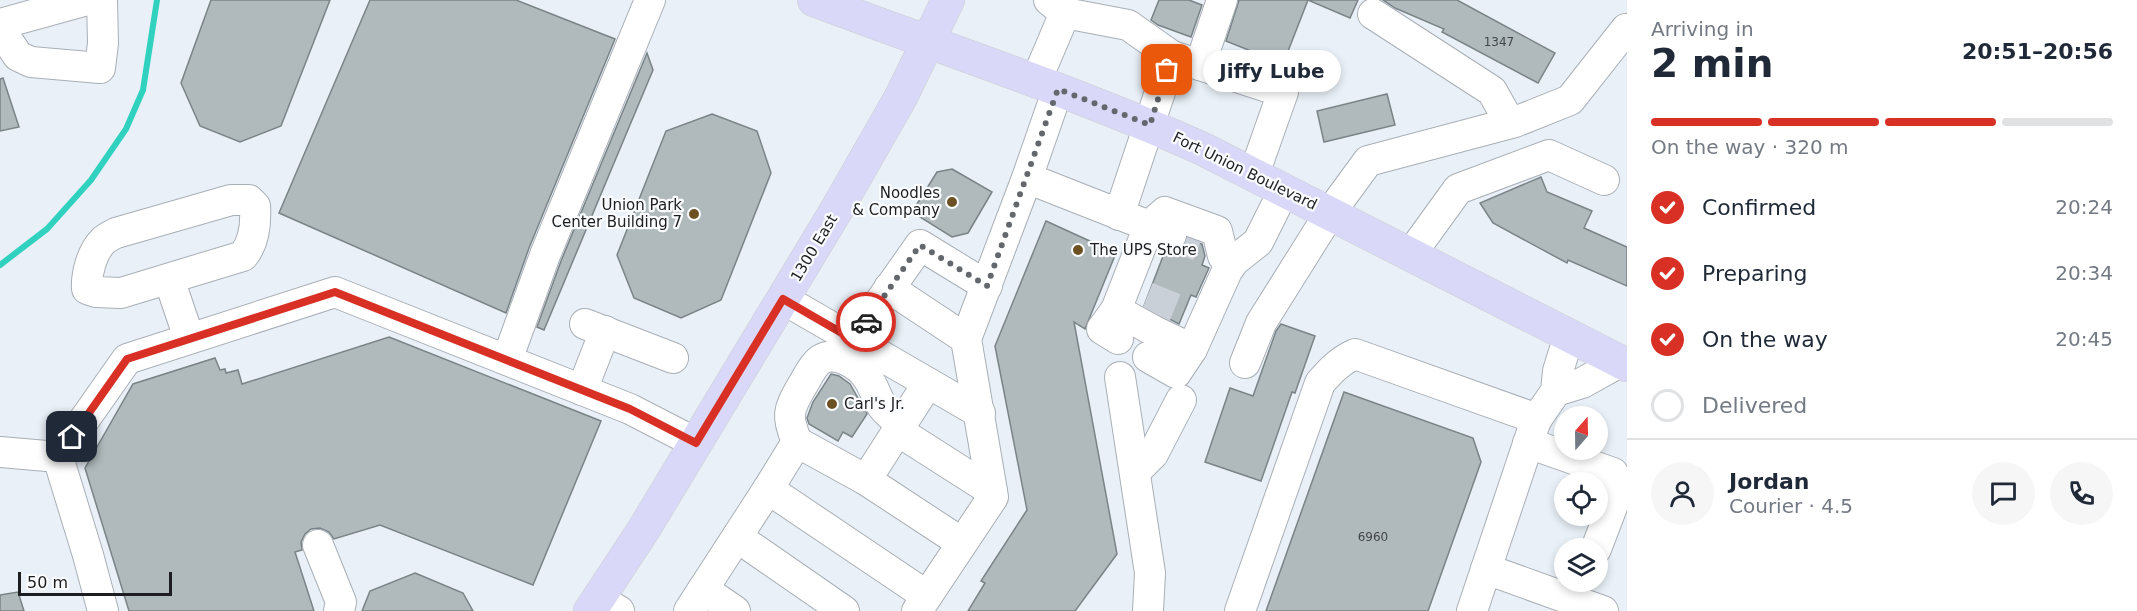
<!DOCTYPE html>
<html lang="en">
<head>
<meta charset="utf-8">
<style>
	body { margin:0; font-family:"DejaVu Sans",sans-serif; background:#f6f6f7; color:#1f2937; height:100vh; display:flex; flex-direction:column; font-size:22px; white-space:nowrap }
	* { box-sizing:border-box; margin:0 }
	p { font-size:20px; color:#747a83 }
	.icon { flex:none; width:33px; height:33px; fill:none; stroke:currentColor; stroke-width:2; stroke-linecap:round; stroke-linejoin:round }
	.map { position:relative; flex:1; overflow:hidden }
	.panel { display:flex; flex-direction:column; background:#fff; width:510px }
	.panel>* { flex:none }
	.needle { width:39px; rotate:20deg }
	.tools { position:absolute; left:1554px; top:406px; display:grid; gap:12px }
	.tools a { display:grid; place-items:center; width:54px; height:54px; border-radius:50%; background:#fff; box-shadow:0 3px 9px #0003; font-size:30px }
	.scale { position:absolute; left:18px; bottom:15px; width:154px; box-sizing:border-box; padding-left:6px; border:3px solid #1c1e21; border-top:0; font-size:16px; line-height:21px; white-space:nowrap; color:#1c1e21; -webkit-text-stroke:4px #fbfcfe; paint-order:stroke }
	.pin { position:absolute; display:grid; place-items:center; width:51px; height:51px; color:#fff; margin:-26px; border-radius:12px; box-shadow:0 3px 9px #0006 }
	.courier { position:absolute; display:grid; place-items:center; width:60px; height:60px; margin:-30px; border:4px solid #d93025; border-radius:50%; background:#fff; color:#222; box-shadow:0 2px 8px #0007 }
	.bubble { position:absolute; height:42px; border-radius:21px; background:#fff; box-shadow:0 3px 9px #0003; font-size:20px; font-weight:700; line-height:42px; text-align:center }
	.summary em { font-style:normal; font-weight:700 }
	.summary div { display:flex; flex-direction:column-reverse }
	.summary { display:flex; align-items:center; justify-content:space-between; height:102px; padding:0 24px }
	h1 { font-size:39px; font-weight:700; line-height:45px }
	.bar { display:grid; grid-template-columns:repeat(4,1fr); gap:9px 6px; align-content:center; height:72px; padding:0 24px }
	.bar i { height:8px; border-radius:4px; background:#e0e1e3 }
	.bar .active { background:#d93025 }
	.bar p { grid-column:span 4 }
	.line { display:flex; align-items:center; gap:15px; padding:0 24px; border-top:2px solid #e0e1e3 }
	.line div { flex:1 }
	.round { display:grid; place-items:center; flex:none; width:63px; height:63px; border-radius:32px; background:#f6f6f7 }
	ol { padding:0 24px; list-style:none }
	li { display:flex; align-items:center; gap:18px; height:66px }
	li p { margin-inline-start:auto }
	li .icon { padding:6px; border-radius:50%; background:#d93025; color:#fff; stroke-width:4 }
	li:last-child { color:#747a83 }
	li i { width:33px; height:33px; border:3px solid #e0e1e3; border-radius:50% }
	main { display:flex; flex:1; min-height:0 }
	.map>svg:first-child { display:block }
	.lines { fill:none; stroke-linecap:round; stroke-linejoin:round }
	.stream { stroke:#30d1be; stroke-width:6 }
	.building { fill:#b0babd; stroke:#7a8487; stroke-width:1.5 }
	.minor-tunnel { stroke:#cad0d7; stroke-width:30; stroke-dasharray:30 15; stroke-linecap:butt }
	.minor-casing { stroke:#a9afb6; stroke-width:32 }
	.major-casing { stroke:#cdcece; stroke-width:34 }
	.minor { stroke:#fff; stroke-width:30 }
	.major { stroke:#d9d8f8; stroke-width:33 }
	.done { stroke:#64686c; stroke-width:6; stroke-dasharray:0 10.8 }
	.route { stroke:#d93025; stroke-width:8 }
	.poi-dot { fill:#6c5223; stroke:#fbfcfe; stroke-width:2 }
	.labels { text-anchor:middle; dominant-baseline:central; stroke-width:4.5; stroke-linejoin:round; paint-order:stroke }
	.number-label { font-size:12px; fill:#414548 }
	.street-label { font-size:15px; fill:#1c1e21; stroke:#fbfcfe }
	.poi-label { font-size:15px; fill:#1c1e21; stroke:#fbfcfe; text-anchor:end }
</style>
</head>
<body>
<main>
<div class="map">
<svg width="1627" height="611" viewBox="0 0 1627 611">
	<rect width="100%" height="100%" fill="#e9f0f7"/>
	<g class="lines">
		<!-- stream -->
		<polyline class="stream" points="0,265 47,229 91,180 126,129 143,90 157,0"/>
	</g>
	<!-- building -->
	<g class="building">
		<polygon points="211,0 330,0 281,126 240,142 200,126 181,83"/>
		<polygon points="370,0 516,0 615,39 529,248 506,313 279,213"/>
		<polygon points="1159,0 1189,0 1202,5 1191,37 1158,25 1151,20"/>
		<polygon points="1239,0 1308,0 1283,64 1226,41"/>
		<polygon points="1308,0 1358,0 1350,18"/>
		<polygon points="1383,0 1457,0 1555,53 1538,83 1442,32 1444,29 1395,8"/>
		<polygon points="647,53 653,70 544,330 537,327 561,261"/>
		<polygon points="3,78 19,127 0,131 0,79"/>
		<polygon points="1387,94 1395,125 1324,142 1317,111"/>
		<polygon points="712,114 757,131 771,173 721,300 681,318 634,298 617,255 666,131"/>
		<polygon points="952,169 992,192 968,233 952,237 912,212 937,172"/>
		<polygon points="1541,177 1547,192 1592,211 1584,228 1627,247 1627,286 1568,260 1567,263 1493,223 1480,203"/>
		<polygon points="1046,221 1116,253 1085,329 1074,322 1117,554 1075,611 968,611 985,583 981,581 1027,510 995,346"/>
		<polygon points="1187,239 1202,244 1205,256 1202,265 1209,268 1196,297 1191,295 1179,324 1144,306 1165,251 1174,252 1181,249"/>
		<polygon points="1281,324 1315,336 1295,393 1292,392 1261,481 1205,462 1230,388 1253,396 1276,331"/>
		<polygon points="389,337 601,421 533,585 380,525 334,539 329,532 320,528 311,529 305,534 301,542 302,550 295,552 314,611 129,611 85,468 133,384 215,358 220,370 225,369 226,373 238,370 242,384"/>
		<polygon points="831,374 839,376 850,384 867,414 852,437 843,432 838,441 809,424 807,418 813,402"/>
		<polygon points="1344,392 1473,438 1481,462 1428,611 1266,611"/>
		<polygon points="415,573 463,593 473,611 362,611 370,591"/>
		<polygon points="18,592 24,611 0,611 0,595"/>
	</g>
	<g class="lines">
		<!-- minor-tunnel -->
		<g class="minor-tunnel">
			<polyline points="1171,235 1208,250"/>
			<polyline points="1147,297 1184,312"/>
		</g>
		<defs>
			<g id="minor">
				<polyline points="1049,0 1065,13 1128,25 1172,56"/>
				<polyline points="1373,14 1492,91 1510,123"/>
				<polyline points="0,24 87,0"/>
				<polyline points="0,29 18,56 31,62 100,68 103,43 102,0"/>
				<polyline points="1200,65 1222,0"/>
				<polyline points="1036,81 1065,13"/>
				<polyline points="1058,89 1027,178 1149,226 1116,310 1154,331 1192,349 1227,271 1234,261 1258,242 1284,190"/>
				<path d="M231,200H249L255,206C256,222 254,243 243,256L121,293L96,292L87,289C86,274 92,252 103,241C106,238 112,235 116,233Z"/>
				<polyline points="1119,215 1172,56 1283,92 1254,174"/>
				<polyline points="1171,235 1149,226 1165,212 1217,231 1223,256"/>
				<polyline points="1411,254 1458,189 1549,155 1604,180"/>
				<polyline points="169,279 189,338"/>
				<polyline points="889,288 966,339"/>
				<polyline points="783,299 980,413"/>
				<polyline points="1116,310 1102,329 1118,339"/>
				<polyline points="585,324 673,358"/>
				<polyline points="853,340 920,245 987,286"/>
				<polyline points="1148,357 1176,373 1192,349"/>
				<polyline points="507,360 545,255 650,0"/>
				<polyline points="1245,363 1261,323 1330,213 1368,161 1515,122 1570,100 1626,29"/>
				<polyline points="1120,377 1150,573 1148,611"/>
				<polyline points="582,390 605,331"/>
				<polyline points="1556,391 1582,383 1620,362"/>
				<polyline points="898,431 992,491"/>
				<path d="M797,442C786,416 788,410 802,386C807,378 812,366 820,360C835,350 858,364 867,377C874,386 876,397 882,406C887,413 895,419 902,425"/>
				<polyline points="1528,443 1613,473 1620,486 1596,549"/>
				<polyline points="0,452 58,457"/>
				<polyline points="1135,472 1153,454 1181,400"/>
				<polyline points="866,480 962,543"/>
				<polyline points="768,489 927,596"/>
				<polyline points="737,537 844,611"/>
				<polyline points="318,545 341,602 339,611"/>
				<polyline points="1486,569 1603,611"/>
				<polyline points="703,589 735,611"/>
				<polyline points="599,599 619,611"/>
				<polyline points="103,611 88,555 58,457 127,359 335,292 630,409 696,443"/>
				<polyline points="689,611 768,489 797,442 866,480 928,383"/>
				<polyline points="917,611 993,497 966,339 1027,178"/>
				<path d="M1240,611L1320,383C1331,370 1340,361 1355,354L1537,419"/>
				<polyline points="1472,611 1536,420 1556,391 1558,371 1569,336"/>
			</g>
			<g id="major">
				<path d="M814,0C944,49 1076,92 1203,149L1627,365"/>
				<polyline points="590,611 644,529 837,209 901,97 948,0"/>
			</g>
		</defs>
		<!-- minor casing -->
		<use href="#minor" class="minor-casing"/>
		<!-- major casing -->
		<use href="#major" class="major-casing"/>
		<!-- minor -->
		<use href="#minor" class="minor"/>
		<!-- major -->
		<use href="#major" class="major"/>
	</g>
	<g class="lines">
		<!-- done -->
		<polyline class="done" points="866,322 920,245 987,286 1058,89 1150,125 1167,70"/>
		<!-- route -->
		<polyline class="route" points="72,437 127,359 335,292 630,409 696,443 783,299 854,340 866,322"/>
	</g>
	<!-- markers -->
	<g class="poi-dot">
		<circle cx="952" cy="202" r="6"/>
		<circle cx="694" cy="214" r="6"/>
		<circle cx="1078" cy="250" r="6"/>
		<circle cx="832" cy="404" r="6"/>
	</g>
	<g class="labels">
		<!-- number labels -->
		<g class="number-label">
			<text x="1499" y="42">1347</text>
			<text x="1373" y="537">6960</text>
		</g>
		<!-- street labels -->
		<g class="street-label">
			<text transform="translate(1245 171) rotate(26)">Fort Union Boulevard</text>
			<text transform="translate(814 248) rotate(-59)">1300 East</text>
		</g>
		<!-- poi labels -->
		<g class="poi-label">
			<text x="940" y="193">Noodles<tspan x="940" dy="17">&amp; Company</tspan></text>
			<text x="682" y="205">Union Park<tspan x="682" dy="17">Center Building 7</tspan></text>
			<text x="1090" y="250" text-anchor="start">The UPS Store</text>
			<text x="844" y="404" text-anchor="start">Carl's Jr.</text>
		</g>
	</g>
</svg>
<div class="tools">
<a><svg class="needle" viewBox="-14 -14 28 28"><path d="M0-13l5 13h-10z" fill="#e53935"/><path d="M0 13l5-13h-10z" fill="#747a83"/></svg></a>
<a><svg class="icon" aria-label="locate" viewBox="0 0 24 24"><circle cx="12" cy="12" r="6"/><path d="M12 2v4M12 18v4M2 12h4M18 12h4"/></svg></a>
<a><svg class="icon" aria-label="layers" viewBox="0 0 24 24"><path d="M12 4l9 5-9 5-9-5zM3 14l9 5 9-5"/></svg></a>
</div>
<div class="scale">50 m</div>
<div class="pin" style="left:1167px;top:70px;background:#ea580c"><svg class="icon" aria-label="bag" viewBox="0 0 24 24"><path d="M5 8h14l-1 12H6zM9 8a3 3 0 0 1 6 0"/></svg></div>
<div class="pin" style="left:72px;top:437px;background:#1f2937"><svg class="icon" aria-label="home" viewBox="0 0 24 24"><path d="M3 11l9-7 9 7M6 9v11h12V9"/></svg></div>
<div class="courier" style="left:866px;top:322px"><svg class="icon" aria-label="car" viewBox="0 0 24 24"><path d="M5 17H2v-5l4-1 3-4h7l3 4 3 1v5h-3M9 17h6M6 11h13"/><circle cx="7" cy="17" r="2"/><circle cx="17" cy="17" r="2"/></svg></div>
<div class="bubble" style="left:1203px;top:50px;width:138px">Jiffy Lube</div>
</div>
<section class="panel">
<div class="summary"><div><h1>2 min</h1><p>Arriving in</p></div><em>20:51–20:56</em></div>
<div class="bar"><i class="active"></i><i class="active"></i><i class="active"></i><i></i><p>On the way · 320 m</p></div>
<ol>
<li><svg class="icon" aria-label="check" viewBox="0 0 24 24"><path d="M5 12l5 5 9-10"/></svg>Confirmed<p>20:24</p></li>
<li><svg class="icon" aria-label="check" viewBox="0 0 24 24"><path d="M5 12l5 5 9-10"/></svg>Preparing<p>20:34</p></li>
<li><svg class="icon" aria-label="check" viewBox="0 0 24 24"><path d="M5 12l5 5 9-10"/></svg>On the way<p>20:45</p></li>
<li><i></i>Delivered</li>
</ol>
<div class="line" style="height:108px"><a class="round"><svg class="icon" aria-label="person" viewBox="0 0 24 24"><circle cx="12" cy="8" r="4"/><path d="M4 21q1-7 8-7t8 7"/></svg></a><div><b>Jordan</b><p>Courier · 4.5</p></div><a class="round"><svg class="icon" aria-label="chat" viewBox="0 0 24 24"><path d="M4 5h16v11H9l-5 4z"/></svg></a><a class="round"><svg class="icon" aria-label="phone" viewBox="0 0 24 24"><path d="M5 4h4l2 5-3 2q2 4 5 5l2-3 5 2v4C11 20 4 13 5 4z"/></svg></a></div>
</section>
</main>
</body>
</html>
